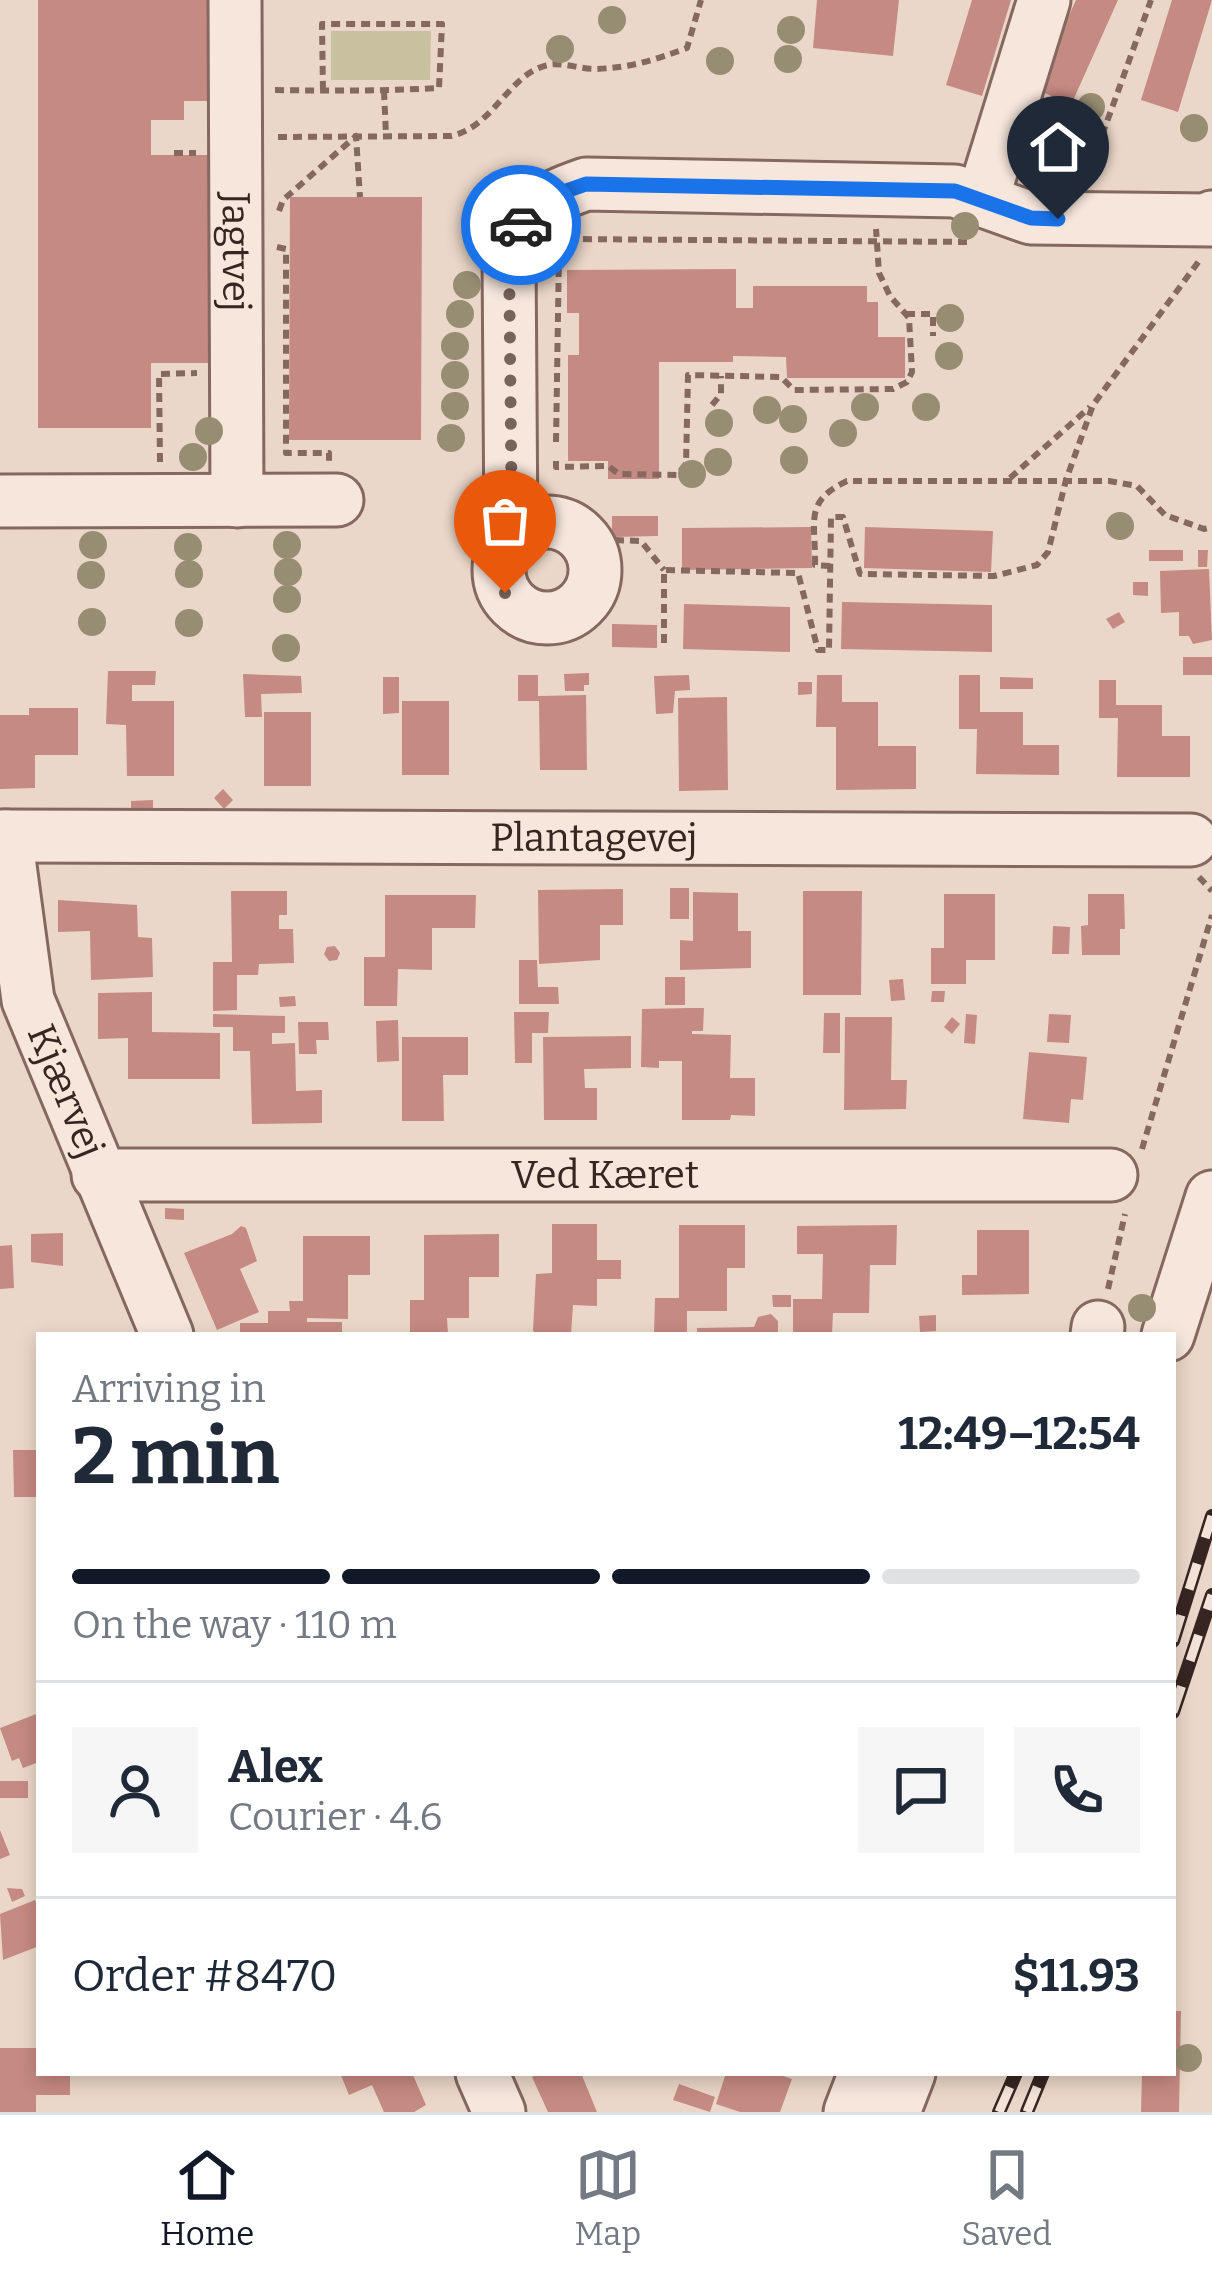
<!DOCTYPE html>
<html lang="en">
<head>
<meta charset="utf-8">
<style>
	body { margin:0; font-family:Bitter,serif; background:#f6f6f7; color:#1f2937; height:100vh; display:flex; flex-direction:column; font-size:45px; white-space:nowrap }
	* { box-sizing:border-box; margin:0 }
	p { font-size:39px; color:#747a83 }
	.icon { flex:none; width:66px; height:66px; fill:none; stroke:currentColor; stroke-width:2; stroke-linecap:round; stroke-linejoin:round }
	.map { position:relative; flex:1; overflow:hidden }
	.side { position:absolute; left:36px; top:1332px; width:1140px; height:744px; display:flex; flex-direction:column; background:#fff; border-radius:0px; box-shadow:0 6px 18px #0003 }
	.side>* { flex:none }
	.pin { position:absolute; display:grid; place-items:center; width:102px; height:102px; color:#fff; margin:-123px -51px; border-radius:50% 50% 50% 0; rotate:-45deg; box-shadow:0 0 12px #0007 }
	.pin .icon { rotate:45deg }
	.courier { position:absolute; display:grid; place-items:center; width:120px; height:120px; margin:-60px; border:9px solid #1a73e8; border-radius:50%; background:#fff; color:#222; box-shadow:0 3px 15px #0007 }
	.head em { font-style:normal; font-weight:700 }
	.head div { display:flex; flex-direction:column-reverse }
	.head { display:flex; align-items:center; justify-content:space-between; height:204px; padding:0 36px }
	h1 { font-size:78px; font-weight:700; line-height:90px }
	.bar { display:grid; grid-template-columns:repeat(4,1fr); gap:18px 12px; align-content:center; height:144px; padding:0 36px }
	.bar i { height:15px; border-radius:9px; background:#e0e1e3 }
	.bar .on { background:#111827 }
	.bar p { grid-column:span 4 }
	.line { display:flex; align-items:center; gap:30px; padding:0 36px; border-top:3px solid #e0e1e3 }
	.line div { flex:1 }
	.round { display:grid; place-items:center; flex:none; width:126px; height:126px; border-radius:0px; background:#f6f6f7 }
	.tabs { display:flex; justify-content:space-around; align-items:center; height:168px; border-top:3px solid #e0e1e3; background:#fff; font-size:33px; color:#747a83 }
	.tabs a { display:grid; justify-items:center; gap:6px }
	.tabs .on { color:#111827 }
	.map>svg:first-child { display:block }
	.green { fill:#c8c09e }
	.building { fill:#c58a82 }
	.lines { fill:none; stroke-linecap:round; stroke-linejoin:round }
	.minor-casing { stroke:#85685f; stroke-width:57 }
	.path { stroke:#85685f; stroke-width:6; stroke-dasharray:9 6; stroke-linecap:butt }
	.minor { stroke:#f6e6dc; stroke-width:51 }
	.rail-casing { stroke:#372521; stroke-width:14 }
	.rail { stroke:#f3e3d8; stroke-width:9; stroke-dasharray:27; stroke-linecap:butt }
	.tree { fill:#978d72 }
	.done { stroke:#76635c; stroke-width:12; stroke-dasharray:0 21.6 }
	.route { stroke:#1a73e8; stroke-width:15 }
	.labels { text-anchor:middle; dominant-baseline:central; stroke-width:12; stroke-linejoin:round; paint-order:stroke }
	.street-label { font-size:39px; fill:#372521; stroke:#f3e3d8 }
</style>
</head>
<body>
<div class="map">
<svg width="1212" height="2112" viewBox="0 0 1212 2112">
	<rect width="100%" height="100%" fill="#ebd7c9"/>
	<!-- green -->
	<polygon class="green" points="331,31 431,31 430,80 331,80"/>
	<!-- building -->
	<g class="building">
		<polygon points="38,0 210,0 210,101 184,101 184,120 151,120 151,155 211,155 211,363 151,363 151,428 38,428"/>
		<polygon points="817,0 899,0 893,56 813,48"/>
		<polygon points="972,0 1011,0 982,96 946,85"/>
		<polygon points="1076,0 1118,0 1071,105 1036,89"/>
		<polygon points="1172,0 1212,0 1178,112 1141,100"/>
		<polygon points="290,197 422,197 421,440 289,440"/>
		<polygon points="736,269 736,308 753,308 753,286 867,286 867,302 878,302 878,337 905,337 905,378 787,378 786,357 733,356 733,362 659,362 659,479 608,479 608,461 568,461 568,355 579,355 579,313 567,313 567,270"/>
		<polygon points="612,516 658,516 658,536 612,537"/>
		<polygon points="811,527 812,568 682,570 682,528"/>
		<polygon points="865,527 993,531 991,572 864,568"/>
		<rect x="1149" y="550" width="34" height="11"/>
		<polygon points="1198,550 1208,550 1207,567 1198,567"/>
		<polygon points="1209,569 1212,640 1193,644 1189,636 1179,636 1179,612 1161,613 1160,571"/>
		<polygon points="1133,582 1148,582 1148,596 1133,595"/>
		<polygon points="842,602 992,605 992,652 841,649"/>
		<polygon points="684,604 790,607 790,652 683,649"/>
		<polygon points="1119,612 1125,622 1113,629 1106,619"/>
		<polygon points="612,624 657,625 657,648 612,647"/>
		<rect x="1183" y="657" width="29" height="18"/>
		<polygon points="108,671 156,671 155,685 132,685 132,701 174,701 174,776 127,776 126,725 106,724"/>
		<polygon points="589,673 589,685 584,685 584,691 565,691 564,674"/>
		<polygon points="243,674 301,676 302,693 261,694 262,717 245,717"/>
		<polygon points="518,675 538,675 538,696 586,695 587,770 540,770 539,701 518,701"/>
		<polygon points="689,675 690,690 675,691 673,713 656,714 654,676"/>
		<polygon points="817,675 842,675 842,702 878,702 878,746 916,746 916,789 836,790 836,727 816,727"/>
		<polygon points="959,675 980,675 980,712 1023,712 1023,745 1059,745 1059,775 976,774 977,729 959,729"/>
		<polygon points="383,677 399,677 399,713 383,714"/>
		<polygon points="1000,677 1033,678 1033,689 1000,689"/>
		<polygon points="1099,680 1116,680 1116,705 1162,705 1162,736 1190,736 1190,777 1117,777 1118,718 1099,718"/>
		<polygon points="798,682 812,682 812,694 798,695"/>
		<polygon points="727,697 728,790 679,791 678,698"/>
		<rect x="402" y="701" width="47" height="74"/>
		<polygon points="29,708 78,708 78,755 35,755 35,788 0,789 0,715 29,715"/>
		<rect x="264" y="712" width="47" height="74"/>
		<polygon points="223,789 233,800 224,809 214,798"/>
		<polygon points="153,800 153,809 131,810 131,801"/>
		<rect x="670" y="888" width="19" height="31"/>
		<polygon points="623,889 623,925 600,925 600,960 539,964 538,890"/>
		<polygon points="231,891 287,891 287,915 279,915 279,929 293,929 294,963 259,964 258,975 237,975 237,1010 213,1011 213,962 232,962"/>
		<polygon points="803,891 862,891 861,995 803,995"/>
		<polygon points="693,892 738,893 738,931 751,931 751,968 680,970 680,940 693,941"/>
		<polygon points="944,894 995,894 995,960 966,960 966,984 931,984 931,948 944,948"/>
		<polygon points="1088,894 1124,894 1125,929 1120,929 1120,955 1082,955 1081,926 1088,925"/>
		<polygon points="385,895 476,895 475,928 432,928 432,970 398,969 397,1006 364,1006 364,957 385,957"/>
		<polygon points="58,900 137,905 138,937 152,938 153,977 91,980 90,931 58,932"/>
		<polygon points="1053,926 1070,927 1069,954 1052,954"/>
		<polygon points="335,946 340,953 337,960 329,961 324,954 327,947"/>
		<polygon points="519,960 537,960 538,987 558,987 559,1004 519,1004"/>
		<rect x="665" y="977" width="20" height="28"/>
		<polygon points="903,979 905,1000 891,1001 889,980"/>
		<polygon points="932,991 945,991 944,1002 931,1002"/>
		<polygon points="152,992 152,1032 220,1033 220,1079 128,1079 128,1038 98,1039 98,993"/>
		<polygon points="295,996 296,1006 280,1007 279,997"/>
		<polygon points="691,1008 704,1008 703,1031 692,1031 692,1034 731,1035 730,1078 755,1078 755,1116 731,1115 730,1120 682,1120 682,1061 659,1061 659,1068 641,1067 642,1009"/>
		<polygon points="514,1012 549,1012 548,1033 532,1033 532,1063 515,1063"/>
		<polygon points="824,1013 840,1013 840,1053 823,1053"/>
		<polygon points="213,1014 285,1016 285,1033 272,1033 272,1044 295,1043 296,1091 322,1090 322,1123 252,1124 250,1051 233,1051 233,1027 213,1027"/>
		<polygon points="966,1014 977,1015 975,1044 964,1043"/>
		<polygon points="1049,1014 1071,1015 1069,1043 1047,1042"/>
		<polygon points="845,1017 892,1017 891,1080 907,1080 906,1109 844,1110"/>
		<polygon points="952,1017 960,1024 952,1034 944,1027"/>
		<polygon points="398,1020 399,1061 377,1062 376,1021"/>
		<polygon points="298,1022 328,1022 329,1040 316,1040 317,1054 299,1054"/>
		<polygon points="631,1036 631,1068 584,1069 585,1088 597,1088 597,1120 544,1120 543,1037"/>
		<polygon points="402,1037 468,1037 468,1075 443,1075 444,1121 402,1121"/>
		<polygon points="1029,1052 1087,1057 1083,1100 1071,1099 1069,1123 1023,1119"/>
		<polygon points="165,1208 184,1209 184,1220 165,1219"/>
		<polygon points="552,1224 597,1224 597,1260 621,1260 621,1279 597,1279 597,1306 573,1305 571,1334 535,1334 533,1330 536,1274 552,1273"/>
		<polygon points="679,1225 745,1225 745,1268 727,1268 727,1311 687,1311 687,1335 654,1335 655,1298 679,1298"/>
		<polygon points="897,1225 896,1265 870,1265 869,1313 833,1313 832,1335 793,1335 793,1299 822,1299 823,1254 797,1254 797,1226"/>
		<polygon points="241,1226 246,1228 257,1261 240,1269 259,1312 217,1330 184,1253 232,1234"/>
		<polygon points="977,1230 1029,1230 1029,1294 962,1295 962,1275 977,1275"/>
		<polygon points="63,1233 63,1266 31,1262 31,1234"/>
		<polygon points="499,1234 499,1277 469,1277 469,1318 447,1318 448,1335 410,1335 410,1300 424,1300 424,1235"/>
		<polygon points="303,1236 370,1236 370,1275 348,1275 348,1319 307,1318 307,1322 342,1322 342,1335 240,1335 240,1323 268,1323 268,1311 290,1311 289,1301 303,1301"/>
		<polygon points="12,1245 14,1288 0,1289 0,1246"/>
		<polygon points="772,1295 791,1295 791,1307 773,1307"/>
		<polygon points="771,1314 778,1321 778,1335 697,1335 697,1328 754,1327 758,1317"/>
		<polygon points="936,1315 936,1331 920,1332 919,1316"/>
		<polygon points="13,1450 39,1450 39,1497 14,1497"/>
		<polygon points="39,1713 39,1762 23,1768 19,1758 12,1761 0,1728"/>
		<rect x="0" y="1781" width="28" height="17"/>
		<polygon points="0,1830 10,1855 0,1859"/>
		<polygon points="7,1888 22,1889 25,1896 12,1902"/>
		<polygon points="35,1900 39,1910 39,1946 3,1960 0,1914"/>
		<polygon points="1173,2011 1181,2011 1179,2112 1141,2112 1142,2073 1173,2073"/>
		<polygon points="0,2048 39,2048 39,2073 70,2073 70,2095 36,2095 36,2112 0,2112"/>
		<polygon points="340,2073 412,2073 426,2105 414,2112 384,2112 372,2085 349,2095"/>
		<polygon points="540,2073 581,2073 597,2112 548,2112 532,2077"/>
		<polygon points="726,2073 774,2073 792,2079 780,2112 740,2112 716,2104"/>
		<polygon points="679,2084 715,2097 710,2112 673,2100"/>
	</g>
	<g class="lines">
		<defs>
			<g id="minor">
				<path id="s1" d="M235,0L237,501"/>
				<polyline points="982,201 1044,0"/>
				<polyline points="0,501 337,500"/>
				<circle cx="547" cy="570" r="48"/>
				<path d="M511,537L509,254C528,209 540,200 586,184L955,191L1031,218L1211,220L1212,217"/>
				<path id="s2" d="M0,836L1191,840"/>
				<path id="s3" d="M6,836L28,1000L167,1335"/>
				<path id="s4" d="M98,1175H1111"/>
				<polyline points="1097,1335 1098,1327"/>
				<polyline points="1168,1335 1212,1197"/>
				<polyline points="482,2073 499,2112"/>
				<polyline points="850,2112 865,2073"/>
				<polyline points="894,2112 909,2073"/>
			</g>
		</defs>
		<!-- minor casing -->
		<use href="#minor" class="minor-casing"/>
		<!-- path -->
		<g class="path">
			<path d="M275,90C330,91 384,91 439,88L442,24H322L323,91"/>
			<polyline points="384,91 386,135"/>
			<path d="M278,137L451,136C494,127 509,73 548,65C562,62 580,69 595,69C629,68 655,60 687,48L701,0"/>
			<polyline points="174,153 196,153"/>
			<polyline points="1087,177 1151,0"/>
			<polyline points="279,211 283,200 356,136 360,197"/>
			<polyline points="568,239 969,242"/>
			<polyline points="277,247 286,249 286,453 329,453 329,461"/>
			<polyline points="906,314 933,314 933,336"/>
			<polyline points="712,405 721,394 721,376"/>
			<polyline points="556,442 559,251"/>
			<polyline points="556,461 556,467 608,466 619,474 677,475 686,464 688,375 781,377 794,390 893,389 907,382 912,372 909,318 890,296 879,273 876,229"/>
			<polyline points="160,462 159,374 197,373"/>
			<polyline points="1010,478 1090,407"/>
			<polyline points="585,539 641,541 664,570"/>
			<path d="M830,566L815,565C816,521 803,502 847,481H1109L1137,486L1165,515L1204,529L1212,527"/>
			<polyline points="664,643 664,570 798,573 818,650 829,650 831,517 843,517 860,574 994,576 1037,565 1048,552 1066,480 1093,405 1199,261"/>
			<polyline points="1199,877 1212,891"/>
			<polyline points="1142,1149 1212,915"/>
			<polyline points="1108,1289 1125,1214"/>
		</g>
		<!-- minor -->
		<use href="#minor" class="minor"/>
		<defs>
			<g id="rail">
				<polyline points="1173,1641 1212,1516"/>
				<polyline points="1173,1712 1212,1595"/>
				<polyline points="999,2112 1016,2073"/>
				<polyline points="1027,2112 1043,2073"/>
			</g>
		</defs>
		<!-- rail casing -->
		<use href="#rail" class="rail-casing"/>
		<!-- rail -->
		<use href="#rail" class="rail"/>
	</g>
	<!-- trees -->
	<g class="tree">
		<circle cx="612" cy="20" r="14"/>
		<circle cx="791" cy="30" r="14"/>
		<circle cx="560" cy="49" r="14"/>
		<circle cx="788" cy="59" r="14"/>
		<circle cx="720" cy="61" r="14"/>
		<circle cx="1091" cy="107" r="14"/>
		<circle cx="1194" cy="128" r="14"/>
		<circle cx="965" cy="226" r="14"/>
		<circle cx="467" cy="285" r="14"/>
		<circle cx="460" cy="314" r="14"/>
		<circle cx="950" cy="318" r="14"/>
		<circle cx="455" cy="346" r="14"/>
		<circle cx="949" cy="356" r="14"/>
		<circle cx="455" cy="375" r="14"/>
		<circle cx="455" cy="406" r="14"/>
		<circle cx="865" cy="407" r="14"/>
		<circle cx="926" cy="407" r="14"/>
		<circle cx="767" cy="410" r="14"/>
		<circle cx="793" cy="419" r="14"/>
		<circle cx="719" cy="423" r="14"/>
		<circle cx="209" cy="431" r="14"/>
		<circle cx="843" cy="433" r="14"/>
		<circle cx="451" cy="438" r="14"/>
		<circle cx="193" cy="457" r="14"/>
		<circle cx="794" cy="460" r="14"/>
		<circle cx="718" cy="462" r="14"/>
		<circle cx="692" cy="474" r="14"/>
		<circle cx="1120" cy="526" r="14"/>
		<circle cx="93" cy="545" r="14"/>
		<circle cx="287" cy="545" r="14"/>
		<circle cx="188" cy="547" r="14"/>
		<circle cx="288" cy="572" r="14"/>
		<circle cx="189" cy="574" r="14"/>
		<circle cx="91" cy="575" r="14"/>
		<circle cx="287" cy="599" r="14"/>
		<circle cx="92" cy="622" r="14"/>
		<circle cx="189" cy="623" r="14"/>
		<circle cx="286" cy="648" r="14"/>
		<circle cx="1142" cy="1308" r="14"/>
		<circle cx="1188" cy="2058" r="14"/>
	</g>
	<g class="lines">
		<!-- done -->
		<polyline class="done" points="505,593 499,564 512,537 509,254 521,225"/>
		<!-- route -->
		<polyline class="route" points="521,225 549,197 586,184 955,191 1031,218 1058,219"/>
	</g>
	<g class="labels">
		<!-- street labels -->
		<g class="street-label">
			<text stroke="none"><textPath href="#s1" startOffset="252">Jagtvej</textPath></text>
			<text stroke="none"><textPath href="#s2" startOffset="594">Plantagevej</textPath></text>
			<text stroke="none"><textPath href="#s3" startOffset="264">Kjærvej</textPath></text>
			<text stroke="none"><textPath href="#s4" startOffset="507">Ved Kæret</textPath></text>
		</g>
	</g>
</svg>
<div class="pin" style="left:505px;top:593px;background:#ea580c"><svg class="icon" aria-label="bag" viewBox="0 0 24 24"><path d="M5 8h14l-1 12H6zM9 8a3 3 0 0 1 6 0"/></svg></div>
<div class="pin" style="left:1058px;top:219px;background:#1f2937"><svg class="icon" aria-label="home" viewBox="0 0 24 24"><path d="M3 11l9-7 9 7M6 9v11h12V9"/></svg></div>
<div class="courier" style="left:521px;top:225px"><svg class="icon" aria-label="car" viewBox="0 0 24 24"><path d="M5 17H2v-5l4-1 3-4h7l3 4 3 1v5h-3M9 17h6M6 11h13"/><circle cx="7" cy="17" r="2"/><circle cx="17" cy="17" r="2"/></svg></div>
<section class="side">
<div class="head"><div><h1>2 min</h1><p>Arriving in</p></div><em>12:49–12:54</em></div>
<div class="bar"><i class="on"></i><i class="on"></i><i class="on"></i><i></i><p>On the way · 110 m</p></div>
<div class="line" style="height:216px"><a class="round"><svg class="icon" aria-label="person" viewBox="0 0 24 24"><circle cx="12" cy="8" r="4"/><path d="M4 21q1-7 8-7t8 7"/></svg></a><div><b>Alex</b><p>Courier · 4.6</p></div><a class="round"><svg class="icon" aria-label="chat" viewBox="0 0 24 24"><path d="M4 5h16v11H9l-5 4z"/></svg></a><a class="round"><svg class="icon" aria-label="phone" viewBox="0 0 24 24"><path d="M5 4h4l2 5-3 2q2 4 5 5l2-3 5 2v4C11 20 4 13 5 4z"/></svg></a></div>
<div class="line" style="height:156px"><div>Order #8470</div><b>$11.93</b></div>
</section>
</div>
<nav class="tabs">
<a class="on"><svg class="icon" aria-label="home" viewBox="0 0 24 24"><path d="M3 11l9-7 9 7M6 9v11h12V9"/></svg>Home</a>
<a><svg class="icon" aria-label="map" viewBox="0 0 24 24"><path d="M3 6l6-2 6 2 6-2v14l-6 2-6-2-6 2zM9 4v14M15 6v14"/></svg>Map</a>
<a><svg class="icon" aria-label="saved" viewBox="0 0 24 24"><path d="M7 4h10v16l-5-4-5 4z"/></svg>Saved</a>
</nav>
</body>
</html>
